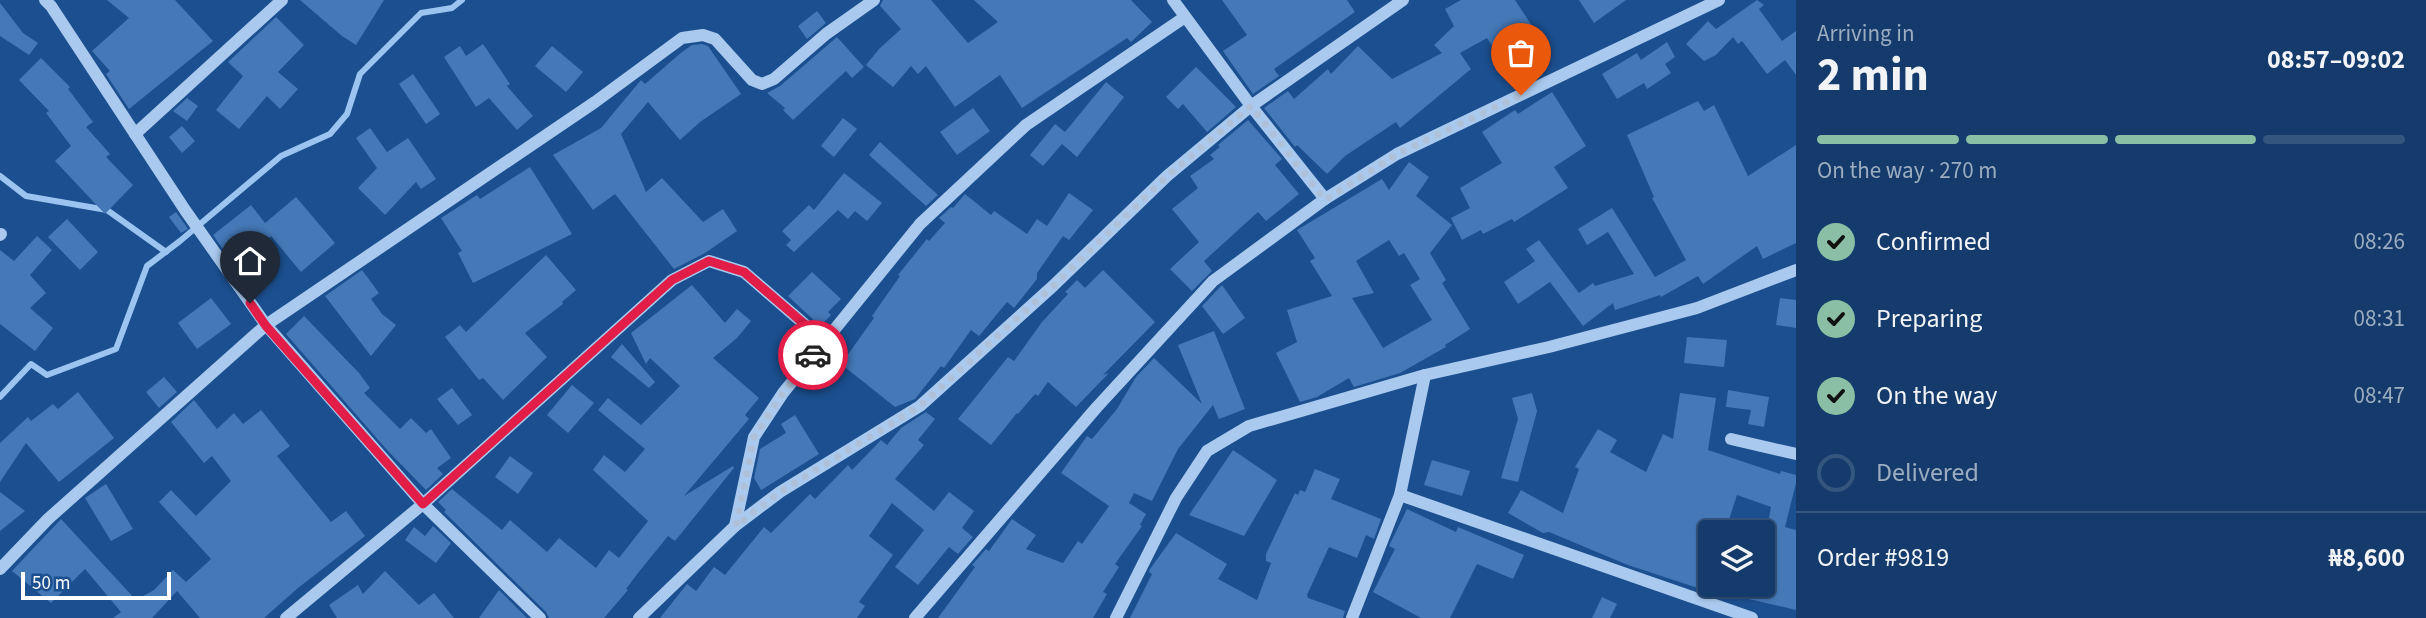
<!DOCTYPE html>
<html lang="en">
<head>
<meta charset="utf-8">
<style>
	body { margin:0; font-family:"Source Sans 3",sans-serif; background:#1d4271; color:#f1f3f6; height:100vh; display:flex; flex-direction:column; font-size:26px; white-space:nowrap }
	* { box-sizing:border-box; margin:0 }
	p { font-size:23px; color:#9dadc1 }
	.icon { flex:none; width:38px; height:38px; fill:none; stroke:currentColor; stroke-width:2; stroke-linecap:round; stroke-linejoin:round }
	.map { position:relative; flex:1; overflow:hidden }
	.details { display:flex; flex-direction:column; background:#143b6b; width:630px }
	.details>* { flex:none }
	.buttons { position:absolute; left:1698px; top:520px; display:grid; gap:14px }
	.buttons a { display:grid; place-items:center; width:77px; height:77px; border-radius:7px; background:#143b6b; box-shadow:0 2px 5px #0004,0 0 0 2px #33557e; font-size:35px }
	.scale { position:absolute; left:21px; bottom:18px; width:150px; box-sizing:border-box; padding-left:7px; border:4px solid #fff; border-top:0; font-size:19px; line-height:24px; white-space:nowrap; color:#fff; -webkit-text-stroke:5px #1b4f8f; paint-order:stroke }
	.pin { position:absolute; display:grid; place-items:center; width:60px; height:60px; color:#fff; margin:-72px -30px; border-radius:50% 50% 50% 0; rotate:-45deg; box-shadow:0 0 7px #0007 }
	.pin .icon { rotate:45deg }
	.courier { position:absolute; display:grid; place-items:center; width:70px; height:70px; margin:-35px; border:5px solid #e11d48; border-radius:50%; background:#fff; color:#222; box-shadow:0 2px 9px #0007 }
	.head em { font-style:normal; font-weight:700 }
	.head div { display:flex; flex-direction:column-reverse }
	.head { display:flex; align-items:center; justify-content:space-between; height:119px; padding:0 21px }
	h1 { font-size:46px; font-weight:700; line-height:52px }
	.bar { display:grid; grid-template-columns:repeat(4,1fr); gap:10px 7px; align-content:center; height:84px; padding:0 21px }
	.bar i { height:9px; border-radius:5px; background:#33557e }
	.bar .on { background:#8abfa5 }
	.bar p { grid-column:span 4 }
	.line { display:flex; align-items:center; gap:18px; padding:0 21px; border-top:2px solid #33557e }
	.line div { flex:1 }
	ol { padding:0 21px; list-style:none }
	li { display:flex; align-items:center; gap:21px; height:77px }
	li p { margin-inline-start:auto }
	li .icon { padding:7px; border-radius:50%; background:#8abfa5; color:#111; stroke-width:4 }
	li:last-child { color:#9dadc1 }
	li i { width:38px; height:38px; border:4px solid #33557e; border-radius:50% }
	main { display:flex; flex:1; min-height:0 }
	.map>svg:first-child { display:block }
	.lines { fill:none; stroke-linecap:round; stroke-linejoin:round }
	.stream { stroke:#9cc4f0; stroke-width:6 }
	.building { fill:#4478b7; fill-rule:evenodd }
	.minor { stroke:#a9c9ee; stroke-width:12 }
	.done { stroke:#afc1d8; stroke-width:7; stroke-dasharray:0 12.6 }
	.route { stroke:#e11d48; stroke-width:9 }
</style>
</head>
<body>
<main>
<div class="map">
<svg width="1796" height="618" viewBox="0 0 1796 618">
	<rect width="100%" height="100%" fill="#1b4f8f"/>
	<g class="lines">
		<!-- stream -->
		<g class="stream">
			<polyline points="0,176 26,196 107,210 166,252"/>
			<polyline points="0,397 31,364 47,375 116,349 147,266 180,241 281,156 330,134 347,114 360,74 421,13 452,8 462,0"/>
		</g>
	</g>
	<!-- building -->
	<g class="building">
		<polygon points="107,0 175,0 213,41 129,109 106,74 110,71 92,51 129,18"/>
		<polygon points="300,0 384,0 356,45 342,36"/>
		<polygon points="883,0 931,0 968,43 998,22 974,0 1131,0 1152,22 1131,42 1127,38 1022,108 1000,75 955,107 926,66 918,74 911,66 893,87 866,65 879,49 901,29 880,6"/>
		<polygon points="1222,0 1347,0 1355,12 1274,69 1279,76 1253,94 1223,51 1247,35"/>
		<polygon points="1461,0 1515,0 1544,44 1507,68 1487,38 1460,53 1471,69 1400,128 1396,122 1345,156 1327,174 1297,145 1295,147 1264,108 1288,91 1294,99 1328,69 1331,74 1358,46 1392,79 1442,53 1434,45 1454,26 1445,9"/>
		<polygon points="1579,0 1626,0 1594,23"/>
		<polygon points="1757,0 1764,5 1759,9 1782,41 1796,31 1796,75 1785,60 1767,74 1742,41 1738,44 1733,37 1716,55 1704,61 1686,44 1708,21 1716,29"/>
		<polygon points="0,3 23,33 38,43 29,55 0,36"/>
		<polygon points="817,11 826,23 807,39 798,26"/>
		<polygon points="276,17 304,45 278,72 298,89 280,109 267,96 239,129 216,110 243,76 228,62"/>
		<polygon points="837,37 864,67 852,78 846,71 793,120 783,110 785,108 767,93 780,86"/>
		<polygon points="1667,42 1675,57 1665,64 1671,73 1647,89 1644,83 1617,99 1602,74 1637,53 1641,60"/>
		<polygon points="483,44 510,84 507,86 533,116 517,130 489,98 476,107 444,57 460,46 466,56"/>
		<polygon points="702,44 708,46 741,94 700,122 680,140 648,102 621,134 646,192 662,178 703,222 723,209 737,231 705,253 674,269 615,194 593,210 553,155 601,128 641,80 645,84 682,52 692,45"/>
		<polygon points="552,46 583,72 566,92 535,66"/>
		<polygon points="41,58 70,87 68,89 93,122 86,127 110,154 106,157 133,185 105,214 55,161 71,146 46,113 49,111 19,80"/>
		<polygon points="1196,67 1236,107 1207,132 1183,104 1178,109 1166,97"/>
		<polygon points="413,74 440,114 426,124 399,84"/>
		<polygon points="1106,82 1124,97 1077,157 1062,144 1043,166 1030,155 1055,124 1065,132"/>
		<polygon points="1552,92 1586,146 1554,167 1568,188 1514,222 1512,219 1483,234 1481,230 1462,240 1451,218 1470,208 1460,188 1502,163 1482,132 1515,110 1518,114"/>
		<polygon points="187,98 198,106 187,121 173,111"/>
		<polygon points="1698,101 1704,111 1714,105 1748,176 1796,145 1796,243 1763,259 1757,246 1703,284 1698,276 1661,297 1660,295 1615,310 1613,303 1583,326 1550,282 1518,304 1504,282 1535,261 1526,249 1539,240 1579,293 1593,283 1595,286 1634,274 1608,232 1587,245 1578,229 1612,208 1655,277 1686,260 1652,198 1654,197 1627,135"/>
		<polygon points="973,108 990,131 957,155 940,132"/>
		<polygon points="843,118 857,129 834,157 821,146"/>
		<polygon points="1248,120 1282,159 1275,165 1299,194 1266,221 1258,212 1204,261 1212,271 1192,291 1170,269 1199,242 1172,209 1198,188 1190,176 1214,159 1210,155 1220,147 1218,145"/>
		<polygon points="182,126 195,141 182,153 169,137"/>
		<polygon points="370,128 387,152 408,138 436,179 421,189 416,182 385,215 358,188 377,168 356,138"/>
		<polygon points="880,142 938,195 926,206 869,155"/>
		<path d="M1409,162L1429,177L1416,196L1452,225L1430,253L1446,280L1442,283L1470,329L1445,345L1446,347L1400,373L1354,387L1349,378L1317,397L1300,402L1276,353L1297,342L1287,310L1332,296L1310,261L1315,258L1297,230L1382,179L1389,190ZM1389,240L1399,256L1404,253L1420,279L1410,285L1432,320L1383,348L1352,298L1374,293L1356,261Z"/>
		<polygon points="530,167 572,234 473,283 458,253 462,251 441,218 477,195 480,199"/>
		<polygon points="844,173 882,203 867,221 855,211 848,219 838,210 794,252 786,245 791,240 782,231 809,205 814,210"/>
		<polygon points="1069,193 1093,210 1069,240 1063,236 1037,273 1037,279 1014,308 1007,302 979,336 971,330 944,368 941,366 915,399 895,407 841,364 874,318 872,316 900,276 898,275 927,239 929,241 945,223 939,218 951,207 953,208 965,194 991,215 994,211 1027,234 1037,219 1047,226"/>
		<polygon points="296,197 335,243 301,272 271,236 235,266 213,235 251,205 265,223"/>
		<polygon points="176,212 188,229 181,233 169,217"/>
		<polygon points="67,219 98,252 80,270 48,237"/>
		<polygon points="37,236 52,250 30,275 46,293 30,308 53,328 35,351 0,324 0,250 14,261"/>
		<polygon points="546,255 576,290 562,302 563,304 525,333 547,357 503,400 483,378 479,380 445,337 460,325 466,332"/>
		<polygon points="362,270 379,293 371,299 382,314 396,325 371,356 325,296"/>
		<polygon points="1103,270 1155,322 1103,375 1109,373 1076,407 1048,382 1038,396 1035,394 1018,414 1017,413 991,445 958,419 1008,357 1014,361 1042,322 1068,294 1065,292 1077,280 1085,288"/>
		<polygon points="812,272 841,299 828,312 831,315 820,326 788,296"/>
		<polygon points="692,285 725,323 737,309 751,321 737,338 713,358 759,398 745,415 749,419 684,496 733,466 734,468 675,541 668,536 638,573 626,589 628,590 604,618 549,618 546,612 444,512 446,510 438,502 452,489 502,530 510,520 547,552 559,538 596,568 609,550 619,558 648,521 593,470 604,455 625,472 645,449 598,410 608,398 641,425 680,386 650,358 646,364 631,333"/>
		<polygon points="1222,285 1245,318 1223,334 1202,306"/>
		<polygon points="211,298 231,324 197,349 178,323"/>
		<polygon points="1780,298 1796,300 1796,328 1776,325"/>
		<polygon points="304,316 359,373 370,388 364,393 400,429 411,418 426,433 431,429 451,458 437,468 443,474 426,490 387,450 286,334"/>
		<polygon points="1214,331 1245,409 1219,419 1213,405 1178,449 1152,501 1134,493 1129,503 1146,514 1140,525 1142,526 1115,564 1119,567 1103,592 1107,594 1093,618 938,618 975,567 972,565 986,549 989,551 1012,519 1036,535 1026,549 1063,563 1078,541 1082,544 1109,506 1061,473 1087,436 1092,439 1117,409 1136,377 1154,358 1202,404 1178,345"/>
		<polygon points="1687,337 1727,340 1724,367 1684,363"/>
		<polygon points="622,344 655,382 649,388 611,357"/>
		<polygon points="164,377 177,392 159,408 146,392"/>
		<polygon points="572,385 594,403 568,433 547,415"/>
		<polygon points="452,388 472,415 458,425 437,399"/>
		<polygon points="1728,390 1769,397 1764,427 1748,424 1751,410 1726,407"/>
		<polygon points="78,392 114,438 59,482 26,443 0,482 0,443 28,417 31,421 53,404 58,409"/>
		<polygon points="1532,393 1537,411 1518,482 1501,478 1518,419 1512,398"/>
		<polygon points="1680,393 1716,398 1708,450 1780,474 1781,471 1796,475 1796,483 1785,527 1796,530 1796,610 1714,591 1715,584 1762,584 1762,545 1771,519 1769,518 1771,507 1737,495 1725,532 1710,532 1710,592 1628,565 1549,532 1543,533 1508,513 1521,490 1563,513 1579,469 1575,467 1598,429 1617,440 1610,452 1646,472 1663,434 1673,439"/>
		<polygon points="194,400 217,429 234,413 243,424 261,410 290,446 277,456 331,522 346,511 365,536 298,588 264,618 200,618 177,591 152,618 113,618 121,612 85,569 51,603 12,571 61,519 136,600 154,590 173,570 186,582 211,559 159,502 171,490 196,516 231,481 212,456 204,463 171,422"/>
		<polygon points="926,412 935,419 918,440 924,445 895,479 934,511 949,492 974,511 962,528 973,537 958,554 949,547 918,585 895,567 924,530 892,503 869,536 893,555 859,602 865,606 857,618 660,618 687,584 696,591 714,567 725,575 764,527 771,533 810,494 815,499 848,465 852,470 881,440 887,445 901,428"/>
		<polygon points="795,415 819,454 761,490 754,478 760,449 786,433 781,424"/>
		<polygon points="1233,450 1277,480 1244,536 1189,515"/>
		<polygon points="510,456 533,473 518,494 495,477"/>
		<polygon points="1432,460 1470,471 1462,496 1424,485"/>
		<polygon points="1315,469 1340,479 1331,499 1381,519 1374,539 1366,535 1357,558 1329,547 1307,595 1308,598 1345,611 1343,618 1130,618 1152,574 1149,572 1150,569 1176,533 1227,564 1218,579 1257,600 1271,563 1266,561 1266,554 1295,493 1298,495 1300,490 1305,492"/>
		<polygon points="106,484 133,529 111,541 85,498"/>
		<polygon points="0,492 25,511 0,531"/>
		<polygon points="1407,509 1456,532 1458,527 1524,555 1513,579 1477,564 1450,618 1421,618 1373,592 1395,549 1389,546"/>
		<polygon points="433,526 451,543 436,563 405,540 414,527 425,536"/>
		<polygon points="385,571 419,605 434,593 454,618 337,618 329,605 358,585 363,594"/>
		<polygon points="499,590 527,618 479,618"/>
		<polygon points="1602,597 1617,604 1610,618 1592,618"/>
	</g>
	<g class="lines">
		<!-- minor -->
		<g class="minor">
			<polyline points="45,0 51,6 185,210 266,325 423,504 540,618"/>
			<polyline points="1173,0 1251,106 1325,199"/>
			<polyline points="135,134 282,0"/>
			<polyline points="0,235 1,234"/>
			<polyline points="1731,439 1796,454"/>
			<polyline points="1400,495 1752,618"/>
			<polyline points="735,526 754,437 783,393 920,224 1026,125 1185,17"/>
			<polyline points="0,569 48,519 266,325 595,102 682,38 703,35 715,39 752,80 762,84 774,79 826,34 874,0"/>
			<polyline points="286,618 423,504 672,280 709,261 744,272 824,341"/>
			<polyline points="639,618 735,526 780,492 920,406 1053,286 1167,176 1251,106 1403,0"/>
			<polyline points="915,618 1097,407 1213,281 1325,199 1397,154 1719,0"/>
			<polyline points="1116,618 1176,498 1207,451 1249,426 1425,375 1549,347 1697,308 1796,270"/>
			<polyline points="1352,618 1400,495 1425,375"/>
		</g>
	</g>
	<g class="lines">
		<!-- done -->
		<polyline class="done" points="813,355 783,393 754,437 736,526 780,492 920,406 1053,286 1167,176 1251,106 1325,200 1397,154 1521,95"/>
		<!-- route -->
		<polyline class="route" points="250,303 266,326 423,504 672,280 709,261 744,272 824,341 813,355"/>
	</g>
</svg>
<div class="buttons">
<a><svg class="icon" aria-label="layers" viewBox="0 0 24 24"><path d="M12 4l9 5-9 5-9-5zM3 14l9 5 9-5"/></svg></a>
</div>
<div class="scale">50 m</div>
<div class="pin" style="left:1521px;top:95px;background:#ea580c"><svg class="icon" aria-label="bag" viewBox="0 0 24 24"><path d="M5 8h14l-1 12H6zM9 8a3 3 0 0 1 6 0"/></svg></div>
<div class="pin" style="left:250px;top:303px;background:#1f2937"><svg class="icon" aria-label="home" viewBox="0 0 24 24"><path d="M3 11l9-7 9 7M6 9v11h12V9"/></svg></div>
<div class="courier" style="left:813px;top:355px"><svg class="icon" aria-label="car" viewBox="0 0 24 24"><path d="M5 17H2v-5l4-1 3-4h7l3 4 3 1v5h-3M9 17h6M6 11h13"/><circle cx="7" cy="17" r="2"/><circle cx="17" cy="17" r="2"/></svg></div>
</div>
<section class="details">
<div class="head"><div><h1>2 min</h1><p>Arriving in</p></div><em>08:57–09:02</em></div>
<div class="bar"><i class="on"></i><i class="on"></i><i class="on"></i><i></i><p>On the way · 270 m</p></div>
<ol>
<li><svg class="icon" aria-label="check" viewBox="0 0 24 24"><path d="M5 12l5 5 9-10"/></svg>Confirmed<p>08:26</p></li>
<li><svg class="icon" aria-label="check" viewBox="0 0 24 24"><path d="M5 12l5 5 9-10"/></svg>Preparing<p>08:31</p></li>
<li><svg class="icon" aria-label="check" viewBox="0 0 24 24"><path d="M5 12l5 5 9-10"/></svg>On the way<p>08:47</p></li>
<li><i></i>Delivered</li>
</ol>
<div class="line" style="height:91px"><div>Order #9819</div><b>₦8,600</b></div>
</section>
</main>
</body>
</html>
